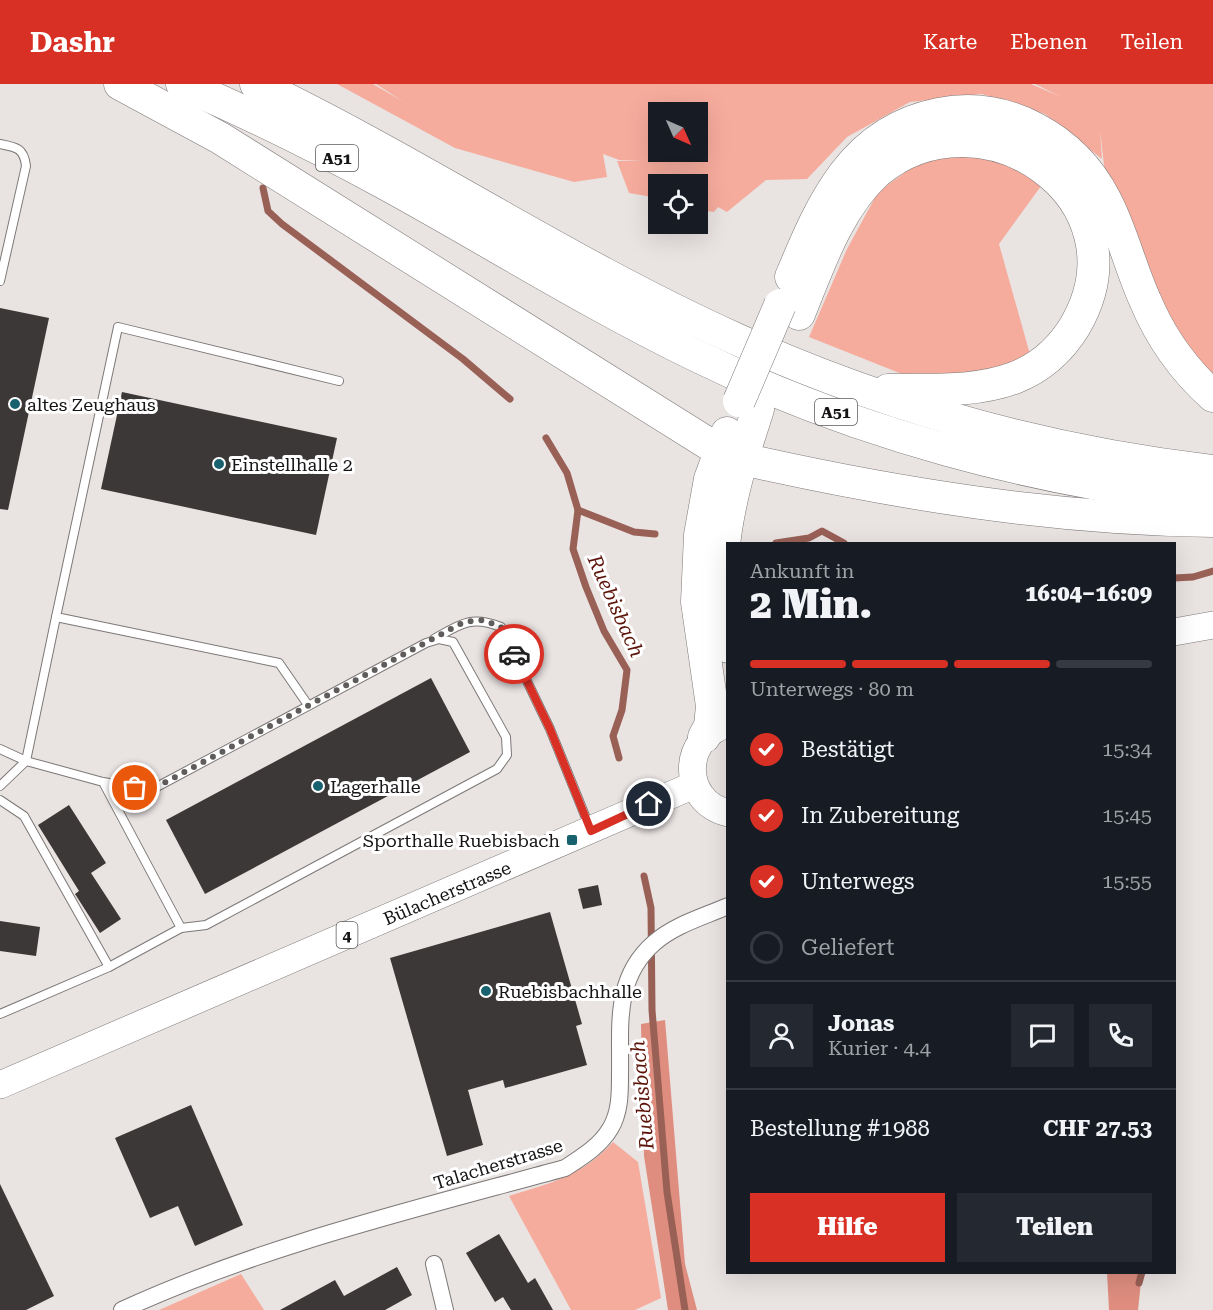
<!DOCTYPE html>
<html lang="de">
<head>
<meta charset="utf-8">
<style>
	body { margin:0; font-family:"Roboto Serif",serif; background:#242831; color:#f1f3f6; height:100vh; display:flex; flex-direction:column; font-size:22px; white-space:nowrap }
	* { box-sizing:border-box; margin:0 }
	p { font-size:20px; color:#9ea1a6 }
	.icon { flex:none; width:33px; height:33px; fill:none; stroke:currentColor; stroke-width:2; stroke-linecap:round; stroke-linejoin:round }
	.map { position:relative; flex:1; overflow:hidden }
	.side { position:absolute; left:726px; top:458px; width:450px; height:732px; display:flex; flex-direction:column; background:#171b24; border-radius:0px; box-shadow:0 6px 24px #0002 }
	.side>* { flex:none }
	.needle { width:39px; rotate:135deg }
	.controls { position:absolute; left:648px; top:18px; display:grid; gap:12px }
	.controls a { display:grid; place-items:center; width:60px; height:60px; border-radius:0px; background:#171b24; box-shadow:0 6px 24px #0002; font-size:30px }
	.pin { position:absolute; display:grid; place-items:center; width:51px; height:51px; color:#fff; margin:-26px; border:3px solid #fff; border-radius:50%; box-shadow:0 2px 6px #0007 }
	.courier { position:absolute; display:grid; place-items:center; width:60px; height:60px; margin:-30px; border:4px solid #d93025; border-radius:50%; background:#fff; color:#222; box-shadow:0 2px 8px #0007 }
	.headline em { font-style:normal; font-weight:800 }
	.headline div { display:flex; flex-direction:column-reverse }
	.headline { display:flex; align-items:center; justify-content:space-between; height:102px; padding:0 24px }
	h1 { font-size:39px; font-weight:800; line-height:45px }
	.bar { display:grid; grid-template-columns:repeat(4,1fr); gap:9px 6px; align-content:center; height:72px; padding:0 24px }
	.bar i { height:8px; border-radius:4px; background:#363941 }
	.bar .selected { background:#d93025 }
	.bar p { grid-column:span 4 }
	.line { display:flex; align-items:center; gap:15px; padding:0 24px; border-top:2px solid #363941 }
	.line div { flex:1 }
	.round { display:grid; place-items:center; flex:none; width:63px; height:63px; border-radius:0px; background:#242831 }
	ol { padding:0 24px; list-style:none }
	li { display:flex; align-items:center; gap:18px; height:66px }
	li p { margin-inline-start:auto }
	li .icon { padding:6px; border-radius:50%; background:#d93025; color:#fff; stroke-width:4 }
	li:last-child { color:#9ea1a6 }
	li i { width:33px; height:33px; border:3px solid #363941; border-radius:50% }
	.button { display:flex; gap:12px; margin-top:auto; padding:12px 24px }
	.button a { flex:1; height:69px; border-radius:0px; background:#d93025; color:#fff; font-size:24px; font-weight:800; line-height:69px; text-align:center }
	.button a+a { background:#242831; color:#f1f3f6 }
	header { display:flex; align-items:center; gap:36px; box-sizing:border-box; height:84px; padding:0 30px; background:#d93025; color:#fff }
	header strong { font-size:28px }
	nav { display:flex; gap:33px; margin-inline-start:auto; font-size:21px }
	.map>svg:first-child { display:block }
	.green { fill:#f6ac9d; fill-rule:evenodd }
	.forest { fill:#de8d7e }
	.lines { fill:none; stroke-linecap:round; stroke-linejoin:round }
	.stream { stroke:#996056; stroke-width:7 }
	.building { fill:#3c3837 }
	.service-casing { stroke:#7d7877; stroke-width:10 }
	.minor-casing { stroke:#7d7877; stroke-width:18 }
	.primary-casing { stroke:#7d7877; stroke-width:28 }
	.motorway-casing { stroke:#7d7877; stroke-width:33 }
	.service { stroke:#fff; stroke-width:8 }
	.minor { stroke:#fff; stroke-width:16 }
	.primary { stroke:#fff; stroke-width:27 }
	.motorway { stroke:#fff; stroke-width:32 }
	.motorway-bridge-casing { stroke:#7d7877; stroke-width:33; stroke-linecap:butt }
	.motorway-bridge { stroke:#fff; stroke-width:32 }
	.done { stroke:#605c5c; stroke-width:6; stroke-dasharray:0 10.8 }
	.route { stroke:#d93025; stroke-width:8 }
	.poi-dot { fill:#18626f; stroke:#fff; stroke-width:2 }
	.labels { text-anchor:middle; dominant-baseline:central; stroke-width:6; stroke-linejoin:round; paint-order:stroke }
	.shield { fill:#fff; stroke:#5c5a5a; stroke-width:1.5 }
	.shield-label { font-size:16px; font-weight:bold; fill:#161414 }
	.poi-label { font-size:18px; fill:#161414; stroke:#fff; text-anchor:start }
	.street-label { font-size:18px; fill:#161414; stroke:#fff }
	.water-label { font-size:20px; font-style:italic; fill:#5c1409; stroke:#fff }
</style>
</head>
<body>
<header>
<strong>Dashr</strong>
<nav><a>Karte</a><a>Ebenen</a><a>Teilen</a></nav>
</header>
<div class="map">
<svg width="1213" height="1226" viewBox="0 0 1213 1226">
	<rect width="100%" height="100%" fill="#e9e3e2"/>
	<!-- green -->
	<g class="green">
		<path d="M337,0H373L402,17L376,0H1031L1059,12L1035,0H1213V299L1173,249L1105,90L1100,46L1102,75L1045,30L982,10L910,18L847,53L807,95L766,96L727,128L718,123L714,128L698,126L705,96L698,116V100H658V114L629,109L617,77L643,76H619L603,70L607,93L574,98L455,64ZM658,28H698V68H658Z"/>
		<polygon points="968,66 1015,75 1041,102 999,160 1031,274 954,296 902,290 809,253 847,165 878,108 922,76"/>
		<path d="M613,1058L638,1078L661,1214L635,1226H571L509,1112C551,1099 582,1092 613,1058Z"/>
		<polygon points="241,1190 264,1226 159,1226"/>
	</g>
	<!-- forest -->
	<g class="forest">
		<polygon points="665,936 685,1180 697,1226 668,1226 644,1072 641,940"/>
		<polygon points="1107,1188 1142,1188 1138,1226 1109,1226"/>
	</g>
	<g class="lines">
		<!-- stream -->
		<g class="stream">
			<polyline points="263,104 268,127 282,140 463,275 510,315"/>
			<polyline points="546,354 567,389 578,426 573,465 586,503 604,547 627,586 622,626 613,652 619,674"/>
			<polyline points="578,426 634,448 655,450"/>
			<polyline points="776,459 809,454 822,447 844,459"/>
			<polyline points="1174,494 1193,493 1213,487"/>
			<polyline points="644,792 651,824 652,926 667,1108 685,1226"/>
			<polyline points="1139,1199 1142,1188"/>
		</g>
	</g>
	<!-- building -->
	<g class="building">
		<polygon points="0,224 49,234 8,426 0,425"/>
		<polygon points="122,308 337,354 316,451 101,405"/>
		<polygon points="431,594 470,668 205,810 166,736"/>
		<polygon points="69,721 106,779 91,789 121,835 100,849 75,810 79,807 38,741"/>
		<polygon points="598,801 602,821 583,825 578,805"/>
		<polygon points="550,828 582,940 576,942 587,981 505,1004 503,996 468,1006 483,1061 447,1072 390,874"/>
		<polygon points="0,837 40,843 36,872 0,867"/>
		<polygon points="191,1021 243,1141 195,1162 178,1122 150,1134 115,1054"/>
		<polygon points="0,1100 54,1212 26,1226 0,1226"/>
		<polygon points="499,1150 528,1199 535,1194 553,1226 511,1226 503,1213 495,1218 466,1169"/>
		<polygon points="397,1183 412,1211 385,1226 280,1226 335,1196 344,1212"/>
	</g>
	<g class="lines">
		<defs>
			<g id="service">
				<path d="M0,60C16,63 24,64 26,82L0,197"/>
				<path d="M434,555C460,540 471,531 501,543L550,645L590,744"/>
				<polyline points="308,621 279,579 56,533 118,243 339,297"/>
				<polyline points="0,665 26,677 103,698 151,706 426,559 439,555 453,558 506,653 507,671 497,685 206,841 181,844 103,698"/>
				<polyline points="0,702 26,677 56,533"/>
				<polyline points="0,716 24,732 109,883"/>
				<polyline points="0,930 109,883 181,844"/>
			</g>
			<g id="minor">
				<polyline points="434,1180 445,1226"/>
				<path d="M122,1226C264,1161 416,1125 565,1084C582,1073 600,1062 610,1045C620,1029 620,1010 620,991C621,943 613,895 654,859C674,841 703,833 728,822"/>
			</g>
			<g id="primary">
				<polyline points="1174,548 1213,541"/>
				<path d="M728,640C681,653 680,717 728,729"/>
				<polyline points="0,1001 694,701"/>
			</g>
			<g id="motorway">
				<polyline points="120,0 220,54 720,367 742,375 758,325"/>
				<path d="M182,0C251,30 318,63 384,99C488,156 588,219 695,271C852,348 1039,399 1213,416"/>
				<path d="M256,0C420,79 571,181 736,255C887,323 1048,368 1213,387"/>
				<path d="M791,193C822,119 852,47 939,30C1007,16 1074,55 1105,115C1122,147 1130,183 1145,216C1160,252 1184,286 1213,312"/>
				<path d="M799,230C819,181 837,125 877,88C983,0 1149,115 1075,242C1061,265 1040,284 1014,294C974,309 929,305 888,306"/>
				<path d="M728,563C717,490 722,445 742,375C897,410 1054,435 1213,437"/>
				<polyline points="704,653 710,642 712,622 697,518 700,451 710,395 727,349"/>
			</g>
		</defs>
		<!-- service casing -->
		<use href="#service" class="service-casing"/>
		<!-- minor casing -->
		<use href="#minor" class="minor-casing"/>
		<!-- primary casing -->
		<use href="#primary" class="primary-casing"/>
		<!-- motorway casing -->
		<use href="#motorway" class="motorway-casing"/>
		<!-- service -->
		<use href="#service" class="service"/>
		<!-- minor -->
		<use href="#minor" class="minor"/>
		<!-- primary -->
		<use href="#primary" class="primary"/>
		<!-- motorway -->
		<use href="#motorway" class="motorway"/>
		<defs>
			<polyline id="motorway-bridge" points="739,317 780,221"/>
		</defs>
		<!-- motorway-bridge casing -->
		<use href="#motorway-bridge" class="motorway-bridge-casing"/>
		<!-- motorway-bridge -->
		<use href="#motorway-bridge" class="motorway-bridge"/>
	</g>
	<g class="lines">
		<!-- done -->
		<polyline class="done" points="135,704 151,706 464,538 483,536 501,543 514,570"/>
		<!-- route -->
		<polyline class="route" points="514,570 550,645 591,747 649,720"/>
	</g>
	<!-- markers -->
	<g class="poi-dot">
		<circle cx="15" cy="320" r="6"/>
		<circle cx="219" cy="380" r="6"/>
		<circle cx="318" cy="702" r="6"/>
		<rect x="566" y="750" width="12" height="12" rx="3"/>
		<circle cx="486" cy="907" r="6"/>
	</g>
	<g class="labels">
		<!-- shield labels -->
		<g class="shield">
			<rect x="316" y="61" width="42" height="26" rx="4.5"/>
			<rect x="815" y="315" width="42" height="26" rx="4.5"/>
			<rect x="336.5" y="838" width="21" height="26" rx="4.5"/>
		</g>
		<g class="shield-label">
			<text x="337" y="74">A51</text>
			<text x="836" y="328">A51</text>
			<text x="347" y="851">4</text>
		</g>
		<!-- poi labels -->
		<g class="poi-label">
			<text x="27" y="320">altes Zeughaus</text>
			<text x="231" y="380">Einstellhalle 2</text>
			<text x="330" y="702">Lagerhalle</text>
			<text x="560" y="756" text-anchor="end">Sporthalle Ruebisbach</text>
			<text x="498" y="907">Ruebisbachhalle</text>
		</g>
		<!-- street labels -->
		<g class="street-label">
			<text transform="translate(447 809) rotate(-23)">Bülacherstrasse</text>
			<text transform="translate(498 1080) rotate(-17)">Talacherstrasse</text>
		</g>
		<!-- water labels -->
		<g class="water-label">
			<text transform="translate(616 522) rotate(66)">Ruebisbach</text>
			<text transform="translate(642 1011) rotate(-95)">Ruebisbach</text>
		</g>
	</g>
</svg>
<div class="controls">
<a><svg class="needle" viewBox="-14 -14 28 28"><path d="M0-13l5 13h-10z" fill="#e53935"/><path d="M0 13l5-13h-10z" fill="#9ea1a6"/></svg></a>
<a><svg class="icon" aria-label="locate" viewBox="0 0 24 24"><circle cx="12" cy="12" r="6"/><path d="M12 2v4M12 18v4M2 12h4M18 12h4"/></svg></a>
</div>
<div class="pin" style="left:135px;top:704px;background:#ea580c"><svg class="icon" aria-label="bag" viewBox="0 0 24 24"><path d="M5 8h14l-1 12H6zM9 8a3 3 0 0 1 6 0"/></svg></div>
<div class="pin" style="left:649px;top:720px;background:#1f2937"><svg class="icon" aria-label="home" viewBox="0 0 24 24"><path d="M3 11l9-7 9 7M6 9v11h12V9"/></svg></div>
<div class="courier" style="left:514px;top:570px"><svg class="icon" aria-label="car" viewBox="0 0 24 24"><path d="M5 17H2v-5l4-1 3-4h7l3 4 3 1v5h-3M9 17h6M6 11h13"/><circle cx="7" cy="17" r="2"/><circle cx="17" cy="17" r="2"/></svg></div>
<section class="side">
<div class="headline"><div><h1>2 Min.</h1><p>Ankunft in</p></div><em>16:04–16:09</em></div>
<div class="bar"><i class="selected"></i><i class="selected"></i><i class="selected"></i><i></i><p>Unterwegs · 80 m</p></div>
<ol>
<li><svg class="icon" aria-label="check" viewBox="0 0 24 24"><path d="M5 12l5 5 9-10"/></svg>Bestätigt<p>15:34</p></li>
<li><svg class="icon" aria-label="check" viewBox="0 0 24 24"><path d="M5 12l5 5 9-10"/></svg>In Zubereitung<p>15:45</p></li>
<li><svg class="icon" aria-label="check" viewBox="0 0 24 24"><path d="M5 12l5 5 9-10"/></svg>Unterwegs<p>15:55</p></li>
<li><i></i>Geliefert</li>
</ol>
<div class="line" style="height:108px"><a class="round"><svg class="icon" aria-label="person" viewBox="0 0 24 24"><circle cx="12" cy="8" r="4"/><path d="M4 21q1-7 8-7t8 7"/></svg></a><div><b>Jonas</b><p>Kurier · 4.4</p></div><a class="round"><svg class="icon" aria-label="chat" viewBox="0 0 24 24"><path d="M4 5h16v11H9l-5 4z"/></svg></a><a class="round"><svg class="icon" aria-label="phone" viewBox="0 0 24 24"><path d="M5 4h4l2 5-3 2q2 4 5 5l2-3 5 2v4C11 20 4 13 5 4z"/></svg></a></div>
<div class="line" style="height:78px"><div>Bestellung #1988</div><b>CHF 27.53</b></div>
<div class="button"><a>Hilfe</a><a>Teilen</a></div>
</section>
</div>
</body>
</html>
